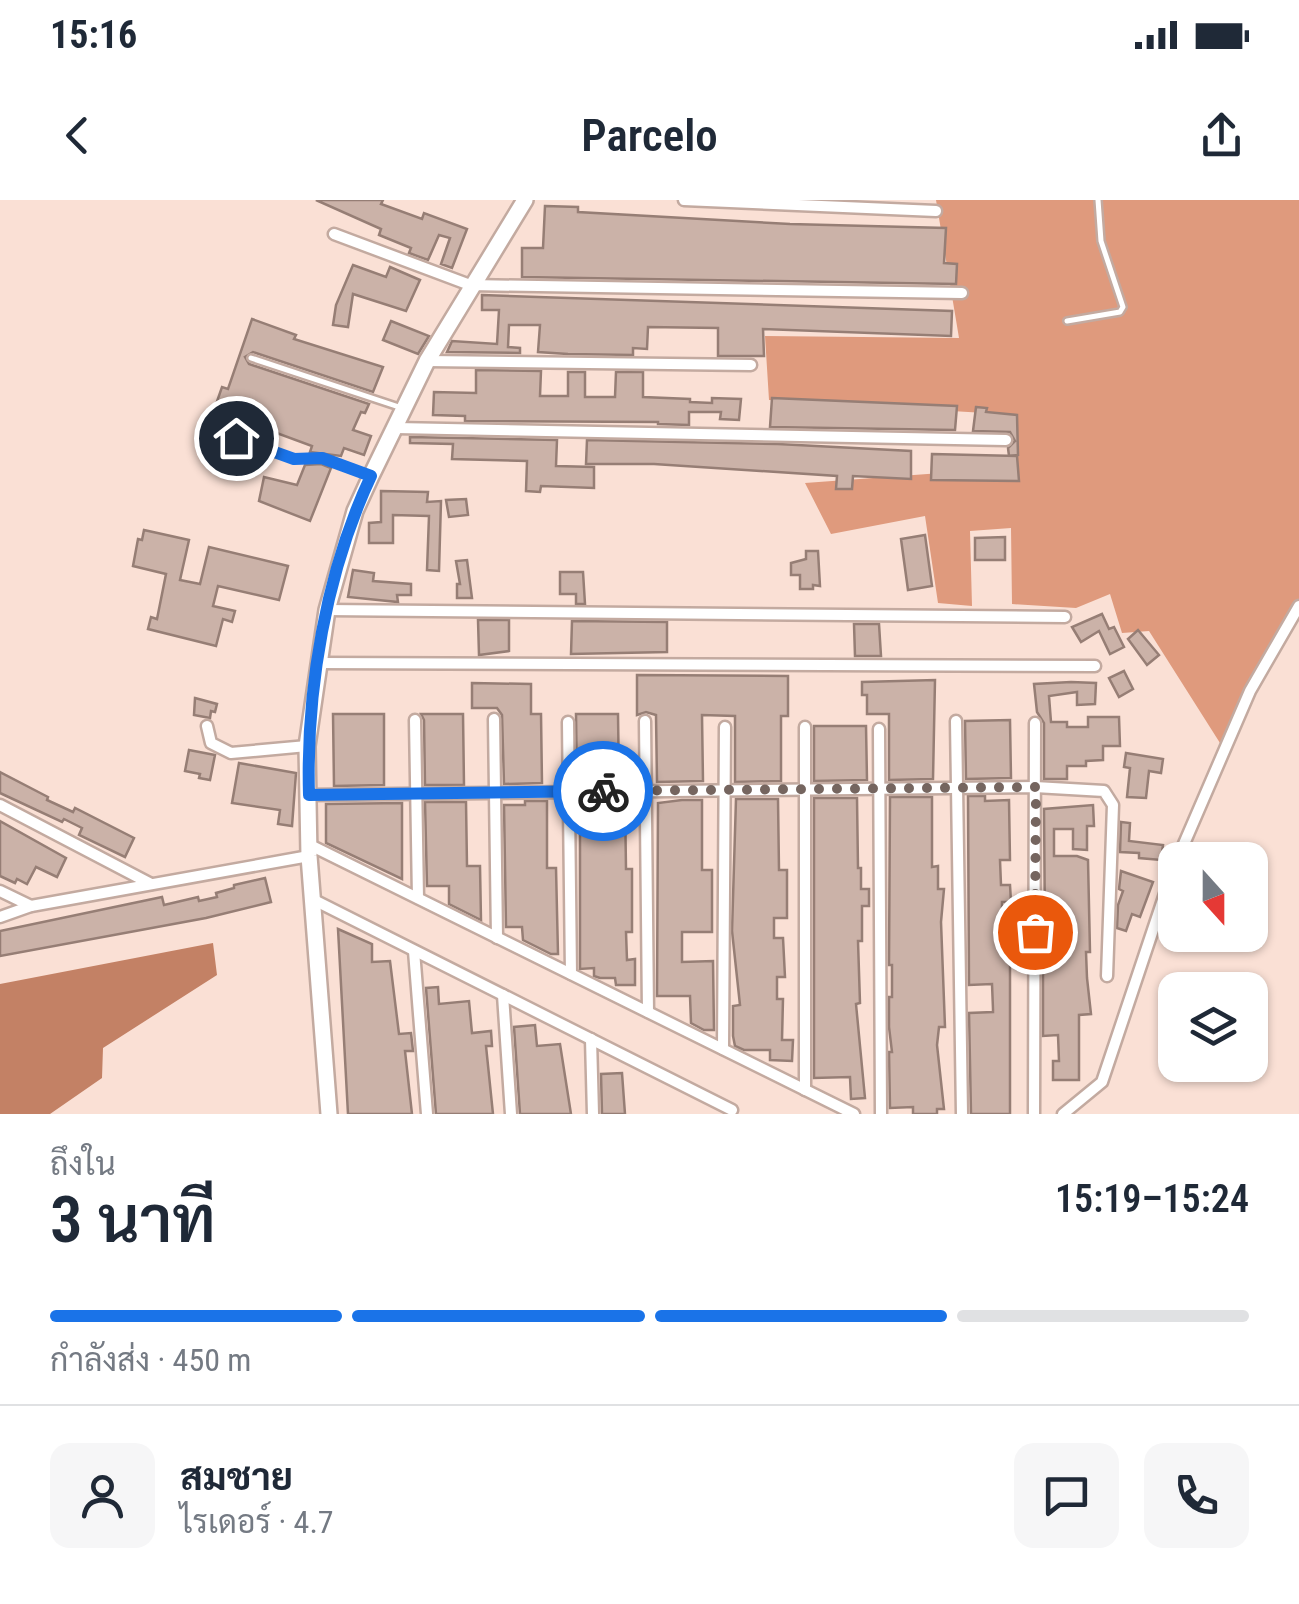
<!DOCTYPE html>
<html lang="th">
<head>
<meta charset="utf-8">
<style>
	body { margin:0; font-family:"Roboto Condensed",Sarabun,sans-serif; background:#f6f6f7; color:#1f2937; height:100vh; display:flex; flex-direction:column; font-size:38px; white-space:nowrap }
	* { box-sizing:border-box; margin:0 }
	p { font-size:32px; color:#747a83 }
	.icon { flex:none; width:55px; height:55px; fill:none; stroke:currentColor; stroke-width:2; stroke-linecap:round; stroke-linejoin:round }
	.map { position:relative; height:914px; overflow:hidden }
	.panel { display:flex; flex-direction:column; background:#fff; flex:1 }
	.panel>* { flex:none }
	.needle { width:65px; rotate:159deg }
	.buttons { position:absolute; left:1158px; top:642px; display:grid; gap:20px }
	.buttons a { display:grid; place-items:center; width:110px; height:110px; border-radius:20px; background:#fff; box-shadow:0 2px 8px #0004; font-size:50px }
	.pin { position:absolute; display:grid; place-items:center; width:85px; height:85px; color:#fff; margin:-42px; border:5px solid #fff; border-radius:50%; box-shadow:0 2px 10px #0007 }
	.courier { position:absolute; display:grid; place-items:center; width:100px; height:100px; margin:-50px; border:8px solid #1a73e8; border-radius:50%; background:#fff; color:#222; box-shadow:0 2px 12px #0007 }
	.overview em { font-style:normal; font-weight:600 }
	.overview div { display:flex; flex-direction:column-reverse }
	.overview { display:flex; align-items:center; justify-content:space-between; height:170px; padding:0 50px }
	h1 { font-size:65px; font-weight:600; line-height:75px }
	.bar { display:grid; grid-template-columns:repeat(4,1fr); gap:15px 10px; align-content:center; height:120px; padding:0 50px }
	.bar i { height:12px; border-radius:8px; background:#e0e1e3 }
	.bar .current { background:#1a73e8 }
	.bar p { grid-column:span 4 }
	.line { display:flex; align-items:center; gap:25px; padding:0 50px; border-top:2px solid #e0e1e3 }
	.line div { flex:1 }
	.round { display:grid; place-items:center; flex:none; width:105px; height:105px; border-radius:20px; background:#f6f6f7 }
	.status { display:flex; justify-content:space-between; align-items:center; height:70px; padding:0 50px; background:#fff; direction:ltr }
	.status svg { height:28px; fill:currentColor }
	header { display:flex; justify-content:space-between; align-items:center; height:130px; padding:0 50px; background:#fff; font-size:45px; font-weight:600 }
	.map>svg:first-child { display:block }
	.forest { fill:#df9a7d }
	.water { fill:#c38165 }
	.building { fill:#cbb2a8; stroke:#967e75; stroke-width:2.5 }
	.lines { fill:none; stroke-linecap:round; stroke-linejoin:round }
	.lane-casing { stroke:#c3aaa0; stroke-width:10 }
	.street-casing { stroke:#c3aaa0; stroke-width:15 }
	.secondary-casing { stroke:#c3aaa0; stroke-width:20 }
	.lane { stroke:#fff; stroke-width:5 }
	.street { stroke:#fff; stroke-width:10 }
	.secondary { stroke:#fff; stroke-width:15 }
	.done { stroke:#75655f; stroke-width:10; stroke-dasharray:0 18 }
	.route { stroke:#1a73e8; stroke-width:12 }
</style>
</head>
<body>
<div class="status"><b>15:16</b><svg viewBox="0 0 49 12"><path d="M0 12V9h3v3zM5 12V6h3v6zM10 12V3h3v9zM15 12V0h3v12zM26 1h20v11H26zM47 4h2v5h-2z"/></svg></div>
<header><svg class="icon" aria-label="back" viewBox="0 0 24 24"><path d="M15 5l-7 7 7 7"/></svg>Parcelo<svg class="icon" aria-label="share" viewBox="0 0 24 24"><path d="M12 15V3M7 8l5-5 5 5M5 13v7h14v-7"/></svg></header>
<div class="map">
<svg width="1299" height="914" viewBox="0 0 1299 914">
	<rect width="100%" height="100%" fill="#fae0d5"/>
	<!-- forest -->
	<polygon class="forest" points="936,0 1299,0 1299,404 1220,543 1149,431 1122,433 1110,394 1076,408 1012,404 1011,328 970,331 972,406 938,403 925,316 831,334 805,283 1009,268 1018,215 769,200 765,136 959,138"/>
	<!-- water -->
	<polygon class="water" points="213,743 217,775 103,848 102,878 50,914 0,914 0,784"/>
	<!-- building -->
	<g class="building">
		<polygon points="316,0 383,0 381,4 422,19 424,13 467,29 452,68 441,64 450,38 439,35 428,60 409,53 411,48 379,35 381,29"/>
		<polygon points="545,6 578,7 578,12 790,24 946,28 944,63 957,64 956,84 522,77 522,48 543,48"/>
		<polygon points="353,65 386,77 390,67 420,80 406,111 353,94 348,127 333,125 336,105"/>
		<polygon points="482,95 952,111 951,136 763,129 764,156 718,156 718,128 648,127 647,149 633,148 633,155 568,154 538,152 540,125 509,125 508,147 520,148 520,153 447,152 452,141 497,144 499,110 482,110"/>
		<polygon points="252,119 296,135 294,139 383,167 373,192 253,152 245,157 249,164 369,204 365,213 361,212 353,230 371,236 364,255 344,248 341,256 310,252 312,246 214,210 222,187 228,189"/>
		<polygon points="391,121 429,136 418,154 383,140"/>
		<polygon points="476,170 541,171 540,196 568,196 568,172 585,172 585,197 615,197 616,172 643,172 643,197 690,199 690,202 712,203 712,198 741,199 739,220 720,219 721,212 689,212 689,225 658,224 658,222 465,221 465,216 433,215 434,192 476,193"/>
		<polygon points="772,198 957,206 955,230 770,227"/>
		<polygon points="976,207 987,208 986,212 1017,215 1018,255 1009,256 1008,248 1015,241 1010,232 973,231"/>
		<polygon points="410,237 557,240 556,266 594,267 594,288 541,286 540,292 526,291 527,261 452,259 453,244 410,243"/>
		<polygon points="587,240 778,244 911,251 911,279 853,276 852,289 836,289 837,276 654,264 586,264"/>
		<polygon points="932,254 1017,256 1019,281 931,280"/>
		<polygon points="321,264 331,268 310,321 259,301 264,277 297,285 305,265"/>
		<polygon points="381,291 428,292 427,302 441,301 439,371 427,370 429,316 393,315 393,343 369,343 369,323 381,322"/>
		<polygon points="466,299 468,315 449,317 446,300"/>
		<polygon points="144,330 189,340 180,380 200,384 209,347 288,366 279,400 218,386 213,406 235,411 232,422 223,419 216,446 148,429 151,417 157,419 166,374 133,366 138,339 142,340"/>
		<polygon points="925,335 932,386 908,390 901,339"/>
		<polygon points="1005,337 1005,360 975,360 975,338"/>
		<polygon points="806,351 818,351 820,386 813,385 813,389 800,389 800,375 791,375 791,363 806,359"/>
		<polygon points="467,360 472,398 457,398 457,384 460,384 456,361"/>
		<polygon points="353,370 374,373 373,381 411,384 411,395 397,395 398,402 348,397"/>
		<polygon points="560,372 583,372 585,404 576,404 576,394 560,394"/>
		<polygon points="1102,414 1109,429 1114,427 1124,447 1110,454 1099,431 1081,442 1072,427"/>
		<polygon points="478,420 509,420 509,451 479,455"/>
		<polygon points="572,421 667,422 667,452 571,454"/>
		<polygon points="854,424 879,424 881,456 855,456"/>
		<polygon points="1138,430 1159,455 1147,465 1128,439"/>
		<polygon points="1124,471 1133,489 1119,497 1109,478"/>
		<polygon points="637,475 788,476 788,516 781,516 781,581 735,582 735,516 702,515 703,581 657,582 656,515 646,512 637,515"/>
		<polygon points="935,480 933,579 889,580 889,514 867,514 867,495 862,495 862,482"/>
		<polygon points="1071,482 1096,483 1095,504 1077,505 1077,492 1049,496 1051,522 1067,522 1067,527 1088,527 1088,517 1119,517 1120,546 1103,546 1103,560 1086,561 1086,566 1067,566 1067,579 1044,579 1044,523 1037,512 1034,484"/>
		<polygon points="472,483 531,484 531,514 541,514 542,583 504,584 502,515 497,508 472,508"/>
		<polygon points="195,498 217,504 215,512 211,511 210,518 194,515"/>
		<polygon points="333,514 384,514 384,585 334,586"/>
		<polygon points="421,514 463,514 464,585 425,585 424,520"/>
		<polygon points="576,514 618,514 619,583 577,583"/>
		<polygon points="1010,520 1011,578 966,579 965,521"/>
		<polygon points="814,526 866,526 867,580 814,581"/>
		<polygon points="189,550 215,555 210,580 199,578 200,574 185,571"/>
		<polygon points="1126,553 1163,559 1161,573 1149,571 1146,598 1127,597 1130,568 1124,567"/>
		<polygon points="239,563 296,573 292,626 278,624 280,610 232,603"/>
		<polygon points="0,572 48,597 47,600 73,612 75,608 134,638 125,657 79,635 82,628 64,619 62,622 0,593"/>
		<polygon points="968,596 985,596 985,601 1009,600 1010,660 1000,660 1001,685 1010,685 1011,702 1002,702 1002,731 1010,730 1010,914 971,914 969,813 993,812 993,809 992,784 969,785"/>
		<polygon points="890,597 932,597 932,667 938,666 938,689 944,689 941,722 945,827 939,827 937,845 944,909 937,909 937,914 913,914 913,907 890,908 889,852 892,852 889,827 889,797 892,797 892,765 889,765"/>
		<polygon points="814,598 857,598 858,668 861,668 861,689 869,689 869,706 862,706 862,741 858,741 860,803 856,804 865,898 851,899 850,877 814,878"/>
		<polygon points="736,599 778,599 779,670 787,670 787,718 774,718 774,738 783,738 785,777 777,777 777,799 783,799 782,840 793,840 792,861 770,860 770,850 744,850 735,846 733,836 733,806 740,805 732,731"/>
		<polygon points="605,600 625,600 626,669 632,669 632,732 626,732 627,760 635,759 635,785 616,785 615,778 600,778 594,776 594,768 580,769 580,604 605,604"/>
		<polygon points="682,600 702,600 702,670 712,670 712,732 682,732 682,762 713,761 714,830 704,830 691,823 690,796 657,796 658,603"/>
		<polygon points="525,601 547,601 547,668 556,668 558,754 551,754 523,740 522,727 506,727 504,605 525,605"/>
		<polygon points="425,602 466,602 467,666 480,666 481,720 449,704 449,686 427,686"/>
		<polygon points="402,603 402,679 326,643 326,604"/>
		<polygon points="1093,605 1094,626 1087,626 1087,650 1073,649 1073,629 1054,629 1054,656 1077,656 1088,660 1090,752 1086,752 1087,778 1091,814 1079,815 1079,880 1053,880 1053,861 1059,861 1058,835 1043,836 1043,757 1063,756 1063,732 1045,733 1044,609"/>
		<polygon points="0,621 66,658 57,677 36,667 27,684 17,679 15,683 0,676"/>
		<polygon points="1121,622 1130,623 1129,641 1163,645 1161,660 1139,658 1139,653 1120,652"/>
		<polygon points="1121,671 1153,682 1140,717 1132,714 1126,731 1117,728 1118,705 1123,691 1119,689"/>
		<polygon points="265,678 271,702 206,718 0,756 0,731 162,697 164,705 198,697 199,701 217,697 216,693 234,688 234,685"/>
		<polygon points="338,729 372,744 372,762 390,761 399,834 411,833 413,851 405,851 412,914 348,914"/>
		<polygon points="438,787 439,804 469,801 472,833 491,831 492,846 486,846 493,914 436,914 426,788"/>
		<polygon points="535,825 537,846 560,844 571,914 520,914 514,827"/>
		<polygon points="622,873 625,914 602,914 601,874"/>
	</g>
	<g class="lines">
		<defs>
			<g id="lane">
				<polyline points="1067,121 1120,112 1123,107 1101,41 1098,0"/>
				<polyline points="251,158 402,208"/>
				<polyline points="236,238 294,259 322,258 369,275"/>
			</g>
			<g id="street">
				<polyline points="684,0 936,11"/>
				<polyline points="334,34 470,85 962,93"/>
				<polyline points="427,161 751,165"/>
				<polyline points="396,228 1006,240"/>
				<polyline points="327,410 1065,417"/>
				<polyline points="319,463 1095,466"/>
				<polyline points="494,519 497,738"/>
				<polyline points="415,520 418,698"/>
				<polyline points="645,521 648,812"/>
				<polyline points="956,521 962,914"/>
				<polyline points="568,522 571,774"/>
				<polyline points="207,526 211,543 231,553 307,546"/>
				<polyline points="805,527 805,890"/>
				<polyline points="879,529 881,914"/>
				<polyline points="309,595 1035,587 1104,591 1113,605 1107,776"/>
				<polyline points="0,605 151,684"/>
				<polyline points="310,645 854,914"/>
				<polyline points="1177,660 1250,491 1299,406"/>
				<polyline points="0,691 31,706"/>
				<polyline points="312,699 732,910"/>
				<polyline points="0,717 31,706 309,656"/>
				<polyline points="414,751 427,914"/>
				<polyline points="503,795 511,914"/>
				<polyline points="591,839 593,914"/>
				<polyline points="723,849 725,527"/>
				<polyline points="1034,914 1035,523"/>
				<polyline points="1063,914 1102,882 1175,664"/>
			</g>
			<polyline id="secondary" points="329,914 309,656 307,546 327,410 355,311 371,276 427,161 525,0"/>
		</defs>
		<!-- lane casing -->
		<use href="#lane" class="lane-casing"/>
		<!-- street casing -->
		<use href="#street" class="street-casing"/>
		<!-- secondary casing -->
		<use href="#secondary" class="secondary-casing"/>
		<!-- lane -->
		<use href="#lane" class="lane"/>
		<!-- street -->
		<use href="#street" class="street"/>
		<!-- secondary -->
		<use href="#secondary" class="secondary"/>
	</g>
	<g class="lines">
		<!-- done -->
		<polyline class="done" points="603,591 1036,587 1035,732"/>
		<!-- route -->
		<path class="route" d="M236,238L294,259L322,258L371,276C326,372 306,489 309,595L603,591"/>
	</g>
</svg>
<div class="buttons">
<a><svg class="needle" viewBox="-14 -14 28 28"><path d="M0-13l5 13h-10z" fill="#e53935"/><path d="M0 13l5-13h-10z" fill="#747a83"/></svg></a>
<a><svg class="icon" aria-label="layers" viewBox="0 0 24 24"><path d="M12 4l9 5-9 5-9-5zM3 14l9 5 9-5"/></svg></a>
</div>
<div class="pin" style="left:1035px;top:732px;background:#ea580c"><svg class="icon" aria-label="bag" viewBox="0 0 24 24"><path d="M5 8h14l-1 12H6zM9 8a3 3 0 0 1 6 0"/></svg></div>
<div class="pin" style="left:236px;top:238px;background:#1f2937"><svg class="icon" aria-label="home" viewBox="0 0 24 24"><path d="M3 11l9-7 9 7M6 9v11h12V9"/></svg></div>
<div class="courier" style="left:603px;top:591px"><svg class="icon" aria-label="bike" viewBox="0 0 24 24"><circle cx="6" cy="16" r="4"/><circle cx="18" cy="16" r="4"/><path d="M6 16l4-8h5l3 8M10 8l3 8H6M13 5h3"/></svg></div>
</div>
<section class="panel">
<div class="overview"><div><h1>3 นาที</h1><p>ถึงใน</p></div><em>15:19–15:24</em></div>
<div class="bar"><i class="current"></i><i class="current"></i><i class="current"></i><i></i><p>กำลังส่ง · 450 m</p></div>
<div class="line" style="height:180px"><a class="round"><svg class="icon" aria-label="person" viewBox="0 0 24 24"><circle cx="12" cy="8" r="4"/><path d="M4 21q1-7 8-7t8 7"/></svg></a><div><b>สมชาย</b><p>ไรเดอร์ · 4.7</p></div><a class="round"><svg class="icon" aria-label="chat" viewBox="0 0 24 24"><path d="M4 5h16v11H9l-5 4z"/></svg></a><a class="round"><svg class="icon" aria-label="phone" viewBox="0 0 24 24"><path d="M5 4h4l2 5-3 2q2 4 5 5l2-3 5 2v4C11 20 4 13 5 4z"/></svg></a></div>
</section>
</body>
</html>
